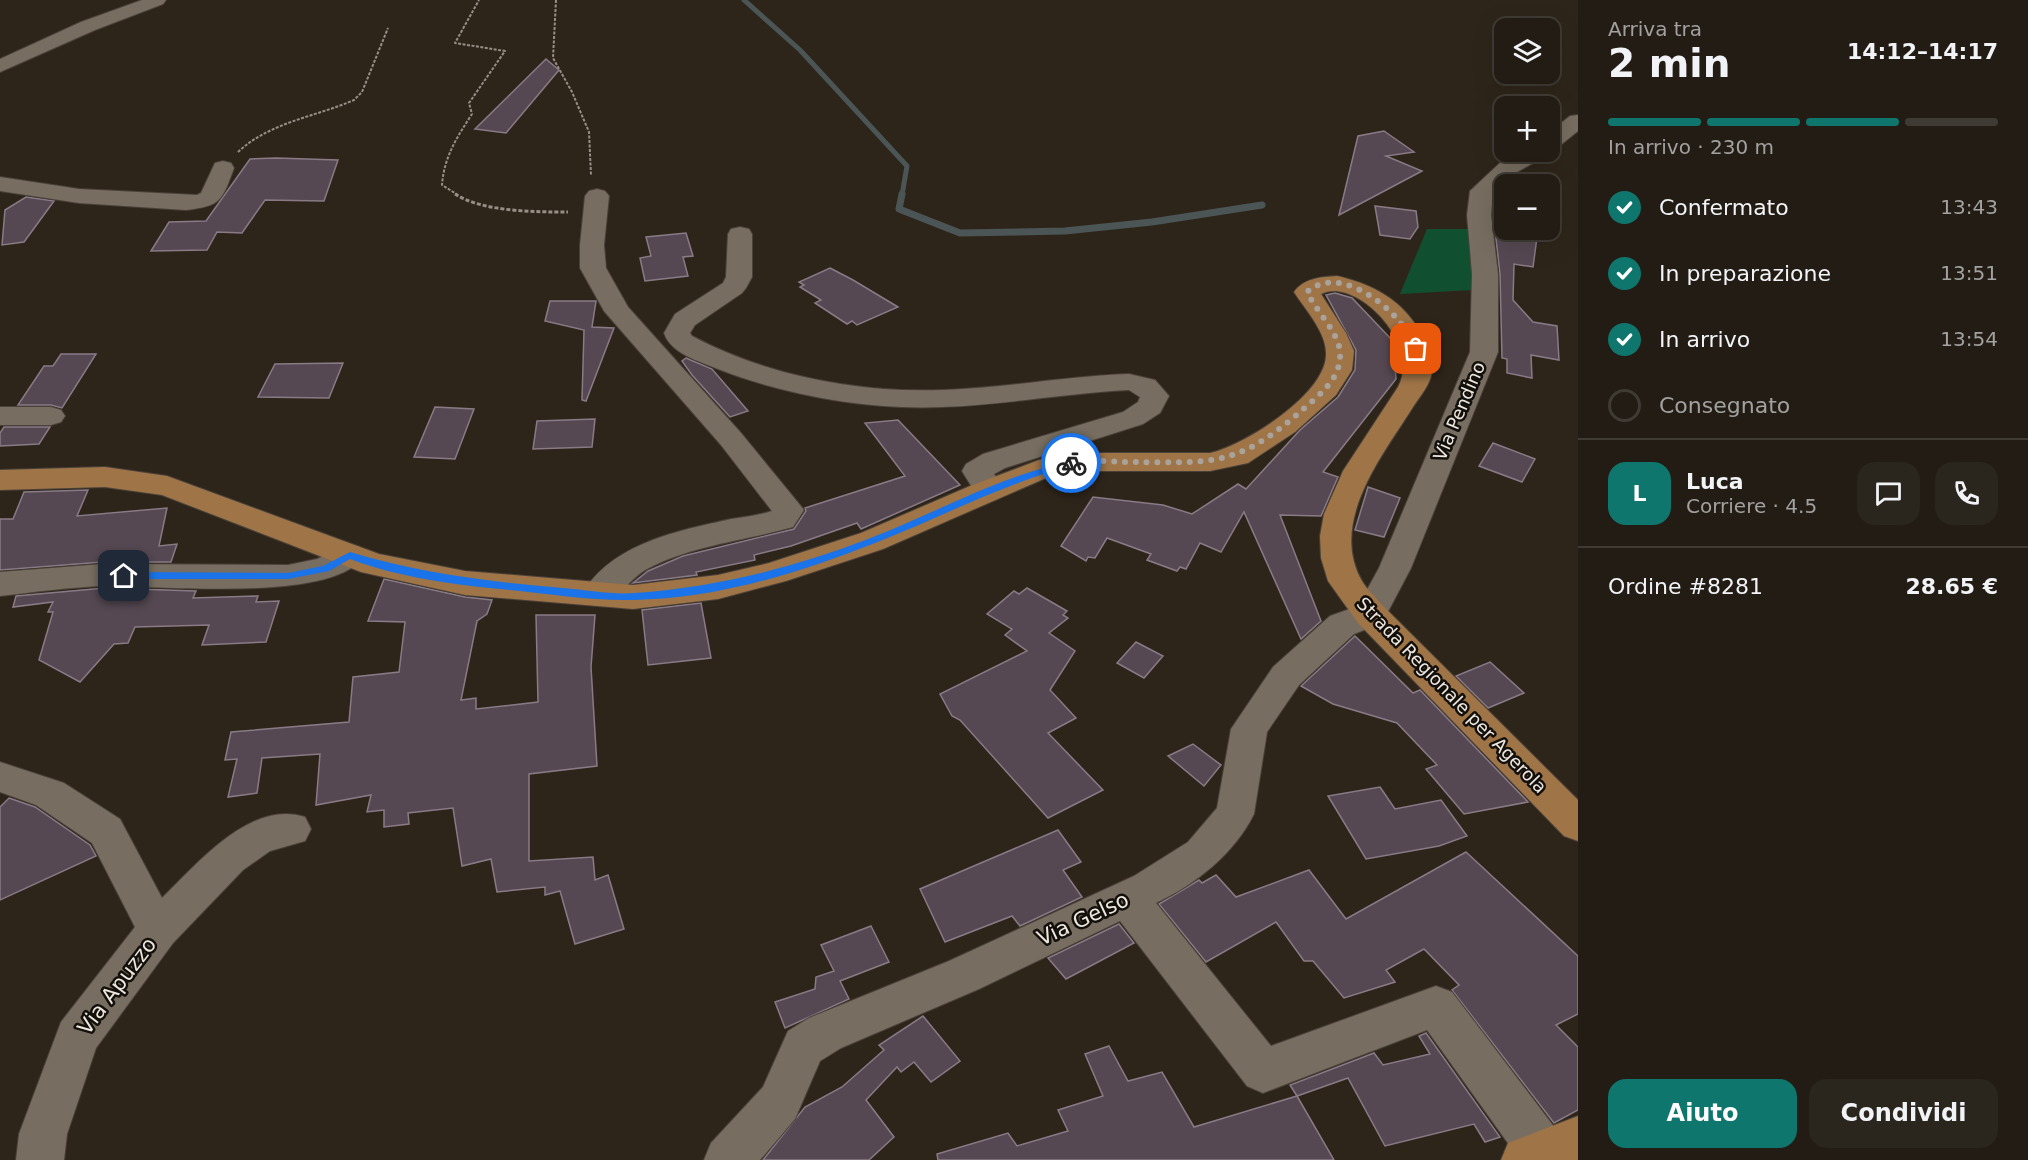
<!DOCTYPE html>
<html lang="it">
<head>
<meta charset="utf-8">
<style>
	body { margin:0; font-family:"DejaVu Sans",sans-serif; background:#2a251d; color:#f1f3f6; height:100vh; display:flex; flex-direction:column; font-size:22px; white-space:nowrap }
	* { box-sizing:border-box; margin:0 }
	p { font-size:20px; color:#a2a1a0 }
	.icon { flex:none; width:33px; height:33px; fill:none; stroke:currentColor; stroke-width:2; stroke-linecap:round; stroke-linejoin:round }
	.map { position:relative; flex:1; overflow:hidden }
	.panel { display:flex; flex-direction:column; background:#221c14; width:450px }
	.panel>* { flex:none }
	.tools { position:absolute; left:1494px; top:18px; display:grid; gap:12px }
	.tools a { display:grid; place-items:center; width:66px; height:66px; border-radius:12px; background:#221c14; box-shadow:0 6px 24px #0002,0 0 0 2px #3f3a34; font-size:30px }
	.pin { position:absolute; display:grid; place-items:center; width:51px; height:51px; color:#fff; margin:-26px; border-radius:12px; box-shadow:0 3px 9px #0006 }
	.courier { position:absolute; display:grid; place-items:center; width:60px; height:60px; margin:-30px; border:4px solid #1a73e8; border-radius:50%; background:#fff; color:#222; box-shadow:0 2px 8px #0007 }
	.overview em { font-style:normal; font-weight:700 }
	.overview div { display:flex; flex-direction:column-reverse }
	.overview { display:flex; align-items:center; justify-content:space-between; height:102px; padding:0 30px }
	h1 { font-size:39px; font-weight:700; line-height:45px }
	.bar { display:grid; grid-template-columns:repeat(4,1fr); gap:9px 6px; align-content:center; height:72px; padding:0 30px }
	.bar i { height:8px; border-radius:4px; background:#3f3a34 }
	.bar .on { background:#0f766e }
	.bar p { grid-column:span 4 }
	.line { display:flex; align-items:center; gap:15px; padding:0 30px; border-top:2px solid #3f3a34 }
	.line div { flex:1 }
	.round { display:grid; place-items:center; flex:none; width:63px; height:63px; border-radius:18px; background:#2a251d }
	ol { padding:0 30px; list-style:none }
	li { display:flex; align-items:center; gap:18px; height:66px }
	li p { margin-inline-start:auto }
	li .icon { padding:6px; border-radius:50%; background:#0f766e; color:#fff; stroke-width:4 }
	li:last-child { color:#a2a1a0 }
	li i { width:33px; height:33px; border:3px solid #3f3a34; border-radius:50% }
	.cta { display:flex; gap:12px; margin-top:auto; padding:12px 30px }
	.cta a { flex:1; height:69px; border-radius:18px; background:#0f766e; color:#fff; font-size:24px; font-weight:700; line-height:69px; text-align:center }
	.cta a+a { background:#2a251d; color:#f1f3f6 }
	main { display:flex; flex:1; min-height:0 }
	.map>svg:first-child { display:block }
	.green { fill:#105031 }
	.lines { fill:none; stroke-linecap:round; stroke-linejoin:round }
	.stream-far1 { stroke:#4b5555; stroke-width:5 }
	.stream { stroke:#4b5555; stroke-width:7 }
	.building { fill:#554852; stroke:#897b86; stroke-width:1.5 }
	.minor-casing { stroke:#4a423a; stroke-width:2 }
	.major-casing { stroke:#4a423a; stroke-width:2 }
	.path-far1 { stroke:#978f87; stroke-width:2; stroke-dasharray:3 1.5; stroke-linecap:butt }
	.path { stroke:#978f87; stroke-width:3; stroke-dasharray:4 2; stroke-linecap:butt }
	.minor { fill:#776d60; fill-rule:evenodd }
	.major { fill:#9f7447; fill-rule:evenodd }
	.route { fill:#1a73e8 }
	.done { stroke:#aaa39b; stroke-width:6; stroke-dasharray:0 10.8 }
	.labels { text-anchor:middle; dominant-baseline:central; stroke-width:5; stroke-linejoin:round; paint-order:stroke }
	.street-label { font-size:18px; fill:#ede7e0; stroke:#130f0a }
	.near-street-label { font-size:21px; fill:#ede7e0; stroke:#130f0a }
</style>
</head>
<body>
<main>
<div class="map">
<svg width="1578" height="1160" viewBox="0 0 1578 1160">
	<rect width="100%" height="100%" fill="#2e251a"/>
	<!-- green -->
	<polygon class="green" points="1427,229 1489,229 1491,289 1400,294"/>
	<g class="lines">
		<!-- stream-far1 -->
		<polyline class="stream-far1" points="744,0 800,50 907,166 902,195"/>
		<!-- stream -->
		<polyline class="stream" points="902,194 899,209 960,233 1065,231 1152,222 1262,205"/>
	</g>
	<!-- building -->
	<g class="building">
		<polygon points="546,59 559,70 506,133 475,129"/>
		<polygon points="1384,131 1414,152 1386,156 1422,171 1339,215 1358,136"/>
		<polygon points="276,158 338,160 324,201 265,200 242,233 217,232 207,250 151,251 169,222 206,221 250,159"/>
		<polygon points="26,197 54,201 24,242 2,245 5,210"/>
		<polygon points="1375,206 1416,211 1418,227 1410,239 1380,235"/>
		<polygon points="1495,230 1538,230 1533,267 1514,264 1513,300 1533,322 1557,326 1559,360 1531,355 1532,378 1507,373 1507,359 1502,358 1500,274"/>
		<polygon points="686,233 693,256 683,257 688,276 645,281 640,258 651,256 646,237"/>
		<polygon points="830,268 853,280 898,307 857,325 852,321 847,324 815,303 821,300 800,287 804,285 799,282"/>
		<polygon points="1335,293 1352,298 1393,341 1396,379 1323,472 1338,477 1321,516 1280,515 1321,621 1301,639 1244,512 1221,552 1200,543 1186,569 1180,567 1177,571 1147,560 1151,554 1107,538 1095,558 1088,557 1086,561 1061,546 1093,497 1163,505 1192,514 1238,484 1246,489 1300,430 1338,397 1355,370 1356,350 1326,295"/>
		<polygon points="550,301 596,301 592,327 614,328 586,401 582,400 584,330 545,321"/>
		<polygon points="61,354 96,354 62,408 51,405 18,405 44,366 53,366"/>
		<polygon points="686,358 712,369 748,411 730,417 692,375 682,361"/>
		<polygon points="343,363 329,398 258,397 275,364"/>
		<polygon points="435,407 474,409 455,459 414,457"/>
		<polygon points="595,419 592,447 533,449 537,421"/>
		<polygon points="898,420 960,485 861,529 857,523 791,546 754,555 755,560 696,572 697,575 633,583 648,571 683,556 794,529 806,511 805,508 905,476 865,423"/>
		<polygon points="4,427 50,427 39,444 0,446 0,433"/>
		<polygon points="1493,443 1535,459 1522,482 1479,466"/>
		<polygon points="1368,487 1400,498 1384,537 1355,530"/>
		<polygon points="88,490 77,516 167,508 159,546 177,544 171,562 103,562 0,570 0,519 13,519 24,492"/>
		<polygon points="384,579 465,597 492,600 487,614 477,621 461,700 476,698 476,709 538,702 536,615 595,615 591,667 597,766 529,774 529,861 593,857 595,880 608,875 624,929 575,944 560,891 545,895 545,887 497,892 491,859 462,866 453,808 408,813 409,824 384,827 384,810 367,812 371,795 316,805 320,754 262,758 257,793 228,797 237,759 225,760 231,732 349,722 353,677 399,672 405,622 368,621"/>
		<polygon points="105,588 196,591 193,598 258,596 256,602 279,601 266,642 202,645 209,625 135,627 128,643 114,644 80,682 39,660 53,612 48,612 53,602 13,607 16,596"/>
		<polygon points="1027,588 1067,611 1063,615 1068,618 1049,633 1075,651 1050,690 1076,718 1048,733 1103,790 1048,818 960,720 952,716 940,694 1027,651 1005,635 1012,629 987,614 1014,591 1019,594"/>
		<polygon points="701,603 711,658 648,665 642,610"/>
		<polygon points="1355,636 1413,693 1420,690 1528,802 1464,814 1426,769 1437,765 1397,723 1333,704 1301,686"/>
		<polygon points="1136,642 1163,656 1144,678 1117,663"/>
		<polygon points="1490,662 1524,693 1488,708 1456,676"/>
		<polygon points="1193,744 1221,765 1204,786 1168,756"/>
		<polygon points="1380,787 1395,809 1441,800 1467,836 1439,846 1366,859 1328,796"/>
		<polygon points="9,798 35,807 90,845 96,856 0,900 0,807"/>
		<polygon points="1058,830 1081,862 1063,870 1082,897 1020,926 1012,916 945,942 920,889"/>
		<polygon points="1466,852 1578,956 1578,1014 1556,1025 1578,1047 1578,1110 1554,1123 1452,990 1459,985 1424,949 1386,970 1395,982 1344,998 1313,961 1304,961 1276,922 1206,962 1159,904 1199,880 1202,883 1216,875 1236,897 1309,870 1346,919"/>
		<polygon points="1119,924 1134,943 1066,979 1048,958"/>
		<polygon points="871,926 889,962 840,981 849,999 785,1028 775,1002 815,989 816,977 834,971 821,945"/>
		<polygon points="923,1016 960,1061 931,1082 914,1062 901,1072 897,1067 866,1100 894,1137 869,1160 763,1160 805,1107 842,1087 884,1050 879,1045"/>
		<polygon points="1426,1033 1500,1137 1485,1142 1474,1124 1385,1146 1348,1078 1297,1096 1290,1085 1374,1053 1383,1065 1430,1054 1419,1036"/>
		<polygon points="1109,1046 1128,1081 1162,1072 1194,1127 1297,1096 1334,1160 938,1160 937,1154 1008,1133 1017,1146 1068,1131 1058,1110 1103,1096 1085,1054"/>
	</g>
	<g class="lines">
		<defs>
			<g id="minor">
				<polygon points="142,0 166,0 163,4 95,30 0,72 0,59 81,22"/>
				<polygon points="1578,115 1578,131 1558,147 1550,148 1550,132 1570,116"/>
				<path d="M1521,152H1547L1544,157L1517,172L1493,193L1491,215L1498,274V352L1411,568L1382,623L1354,634L1299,685L1267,732L1254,814C1234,854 1196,884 1156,903L1271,1046L1436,986L1452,992L1561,1136L1568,1153L1565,1160H1520L1427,1030L1263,1093L1247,1086L1120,921L979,989L841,1048L820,1061L795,1119L760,1160H704L711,1143L763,1087L788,1031L809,1018L949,961L1134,876L1188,842L1217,808L1231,729L1273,667L1330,616L1358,606L1379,568L1470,352L1472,274L1467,215L1470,191L1501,162Z"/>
				<path d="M223,161L231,163L234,168C222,200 222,206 186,210L79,203L0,191V177L79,189L197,195L201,193L215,163Z"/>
				<path d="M597,189L605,191L609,196L604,245L606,268L628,307L741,433L804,510L793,527C744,541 693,545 647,569C623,582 616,611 587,602L582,594C612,543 678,531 731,519C745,517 760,515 772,511L721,445L604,311L580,268V245L585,196L589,191Z"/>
				<path d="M740,227L749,229L752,234V277L746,288L742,293L695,325L690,333L692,336C767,376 859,393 943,390C1005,388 1067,376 1129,374L1155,380L1169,396L1160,413L1143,424L1005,468L994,474L1004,490L1000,497L989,500L978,497L962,471L966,464L983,454L1123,412L1138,402L1140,397L1129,390C1066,393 1005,405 942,407C869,410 787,396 718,369C699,361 671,354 664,333L675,314L723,283L726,277L728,234L731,229Z"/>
				<polygon points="0,407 51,407 61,410 65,416 61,422 51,425 0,425"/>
				<path d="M349,544L360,547L365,555C335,604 160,585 105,586C70,587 35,592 0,596V572L103,564L288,565L317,559Z"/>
				<path d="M0,762L64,783L120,819L162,898C197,864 251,799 305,817L311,829L305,841L270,851L243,870L173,943L96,1048L67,1134L64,1160H16L19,1134L61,1022L135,927L92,843L36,805L0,792Z"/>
			</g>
			<g id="major">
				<path d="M1337,276C1367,283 1394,295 1413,321C1424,336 1433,351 1432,371C1431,384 1420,396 1413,407C1383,455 1328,522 1362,581C1367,590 1376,597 1382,605L1578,800V841L1564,836L1358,623L1328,581L1321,558L1320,536L1324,514L1343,471L1398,387C1422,343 1355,276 1321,294L1346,333L1354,351L1352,370L1336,395L1295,432L1248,463L1210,471H1079L1046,478L883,549L786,581L718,599L633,609L465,595L361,572L162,495L105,487L0,490V470L105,467L167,476L379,554L465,571L633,585L718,575L769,563L861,533L970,486L1039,460L1079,453H1210C1245,445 1328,393 1326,353C1326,332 1305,309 1294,292C1304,278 1321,277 1337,276Z"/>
				<polygon points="1578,1116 1578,1160 1501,1160 1508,1143"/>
			</g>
		</defs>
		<!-- minor casing -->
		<use href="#minor" class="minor-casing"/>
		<!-- major casing -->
		<use href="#major" class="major-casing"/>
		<!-- path-far1 -->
		<g class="path-far1">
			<polyline points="556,0 553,58 572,92 589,132 591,175"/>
			<path d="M238,152C270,122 315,117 354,100L362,92L388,28"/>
			<path d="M458,195L442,185C444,157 457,137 472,114L469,103L505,51L455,43L479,0"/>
		</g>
		<!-- path -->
		<path class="path" d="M455,194C483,212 535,212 568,212"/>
		<!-- minor -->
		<use href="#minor" class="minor"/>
		<!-- major -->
		<use href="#major" class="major"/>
	</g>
	<!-- route -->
	<path class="route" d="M1071,461H1074V465C1004,483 942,517 875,543C799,573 715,599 633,600C593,601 550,594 510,590C457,585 400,578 350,559L329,571L288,579H124L119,576L124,572L288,573L323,566L350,552C420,573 490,582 563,588C587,590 612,595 635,593C716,587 793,568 868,539C936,513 999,476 1071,461Z"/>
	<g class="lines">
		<!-- done -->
		<path class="done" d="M1071,463C1090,459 1111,462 1130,462C1219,463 1240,466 1309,404C1325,390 1342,375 1340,351C1337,330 1316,311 1307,292C1335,267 1379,297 1399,321C1406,329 1411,340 1416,349"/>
	</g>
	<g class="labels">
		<!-- street labels -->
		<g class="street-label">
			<text transform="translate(1459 411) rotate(-67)">Via Pendino</text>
			<text transform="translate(1452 695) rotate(46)">Strada Regionale per Agerola</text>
		</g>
		<!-- near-street labels -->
		<g class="near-street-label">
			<text transform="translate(1083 919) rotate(-25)">Via Gelso</text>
			<text transform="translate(117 986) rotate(-53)">Via Apuzzo</text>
		</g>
	</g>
</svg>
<div class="tools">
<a><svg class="icon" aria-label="layers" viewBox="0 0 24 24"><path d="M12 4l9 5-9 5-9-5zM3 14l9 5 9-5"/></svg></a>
<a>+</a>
<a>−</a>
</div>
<div class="pin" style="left:1416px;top:349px;background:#ea580c"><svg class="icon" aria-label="bag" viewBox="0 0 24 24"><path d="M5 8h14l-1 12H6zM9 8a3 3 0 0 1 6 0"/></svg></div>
<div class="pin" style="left:124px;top:576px;background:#1f2937"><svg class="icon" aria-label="home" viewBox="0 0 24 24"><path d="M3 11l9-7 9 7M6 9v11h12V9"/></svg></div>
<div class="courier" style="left:1071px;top:463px"><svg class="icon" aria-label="bike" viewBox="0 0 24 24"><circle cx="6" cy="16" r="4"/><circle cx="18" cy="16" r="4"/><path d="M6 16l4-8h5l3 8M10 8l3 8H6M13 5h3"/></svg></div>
</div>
<section class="panel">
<div class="overview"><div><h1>2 min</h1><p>Arriva tra</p></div><em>14:12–14:17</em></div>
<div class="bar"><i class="on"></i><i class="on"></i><i class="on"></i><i></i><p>In arrivo · 230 m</p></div>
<ol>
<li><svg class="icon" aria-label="check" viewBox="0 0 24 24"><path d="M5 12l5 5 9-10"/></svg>Confermato<p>13:43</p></li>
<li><svg class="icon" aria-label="check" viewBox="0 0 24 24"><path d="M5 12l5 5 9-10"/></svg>In preparazione<p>13:51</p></li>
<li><svg class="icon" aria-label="check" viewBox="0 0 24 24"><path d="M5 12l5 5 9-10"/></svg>In arrivo<p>13:54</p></li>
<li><i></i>Consegnato</li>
</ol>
<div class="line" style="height:108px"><b class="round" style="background:#0f766e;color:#fff">L</b><div><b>Luca</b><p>Corriere · 4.5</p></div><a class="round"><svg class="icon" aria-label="chat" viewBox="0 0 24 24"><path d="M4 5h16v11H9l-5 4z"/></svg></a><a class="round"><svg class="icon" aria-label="phone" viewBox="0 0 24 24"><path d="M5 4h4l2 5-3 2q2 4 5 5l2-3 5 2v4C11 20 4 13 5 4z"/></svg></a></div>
<div class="line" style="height:78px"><div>Ordine #8281</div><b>28.65 €</b></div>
<div class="cta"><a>Aiuto</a><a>Condividi</a></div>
</section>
</main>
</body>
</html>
